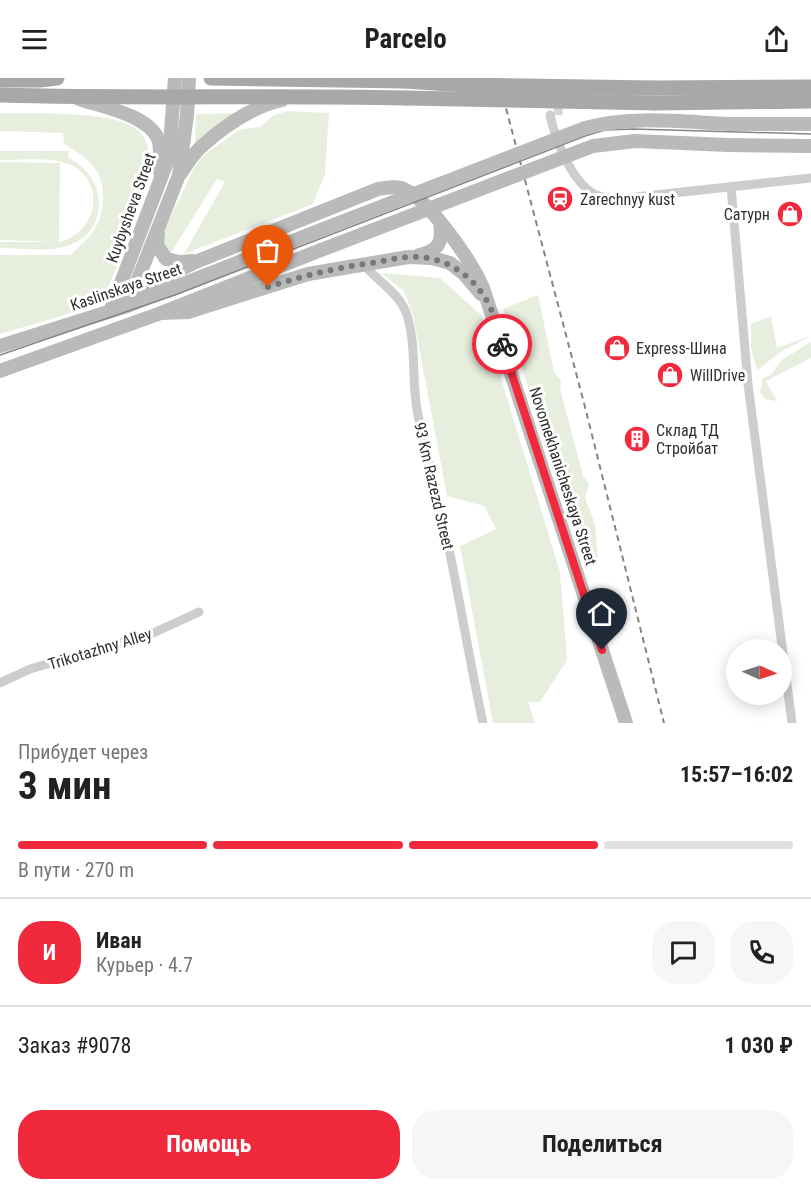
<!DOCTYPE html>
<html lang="ru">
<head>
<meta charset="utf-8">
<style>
	body { margin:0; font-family:"Roboto Condensed",sans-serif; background:#f6f6f6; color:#222; height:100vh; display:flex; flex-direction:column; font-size:22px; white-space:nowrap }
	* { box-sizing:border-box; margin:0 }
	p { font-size:20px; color:#767676 }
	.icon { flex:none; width:33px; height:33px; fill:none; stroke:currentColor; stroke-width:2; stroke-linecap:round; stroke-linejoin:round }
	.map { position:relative; height:645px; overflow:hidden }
	.details { display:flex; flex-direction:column; background:#fff; flex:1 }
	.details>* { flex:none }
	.needle { width:39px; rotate:93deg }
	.buttons { position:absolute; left:726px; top:561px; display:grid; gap:12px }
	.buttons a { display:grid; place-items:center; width:66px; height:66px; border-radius:50%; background:#fff; box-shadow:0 3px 15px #0003; font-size:30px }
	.pin { position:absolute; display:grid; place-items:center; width:51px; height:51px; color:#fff; margin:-62px -26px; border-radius:50% 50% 50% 0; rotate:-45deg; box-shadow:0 0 6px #0007 }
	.pin .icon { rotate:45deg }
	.courier { position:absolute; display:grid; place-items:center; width:60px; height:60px; margin:-30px; border:4px solid #f1293d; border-radius:50%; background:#fff; color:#222; box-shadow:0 2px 8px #0007 }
	.overview em { font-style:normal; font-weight:700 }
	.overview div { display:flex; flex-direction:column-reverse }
	.overview { display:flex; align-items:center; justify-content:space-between; height:102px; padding:0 18px }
	h1 { font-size:39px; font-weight:700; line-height:45px }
	.bar { display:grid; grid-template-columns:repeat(4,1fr); gap:9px 6px; align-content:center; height:72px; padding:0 18px }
	.bar i { height:8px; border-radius:4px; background:#e0e0e0 }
	.bar .current { background:#f1293d }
	.bar p { grid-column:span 4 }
	.line { display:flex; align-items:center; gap:15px; padding:0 18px; border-top:2px solid #e0e0e0 }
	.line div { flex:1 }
	.round { display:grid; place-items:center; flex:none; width:63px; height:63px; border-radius:24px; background:#f6f6f6 }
	.button { display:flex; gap:12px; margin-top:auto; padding:12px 18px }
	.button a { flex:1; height:69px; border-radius:24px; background:#f1293d; color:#fff; font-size:24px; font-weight:700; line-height:69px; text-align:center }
	.button a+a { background:#f6f6f6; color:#222 }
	header { display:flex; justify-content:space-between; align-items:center; height:78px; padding:0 18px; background:#fff; font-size:27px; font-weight:700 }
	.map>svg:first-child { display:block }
	.green { fill:#e7eede }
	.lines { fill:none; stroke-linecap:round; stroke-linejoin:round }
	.street-tunnel { stroke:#d6d6d6; stroke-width:9; stroke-dasharray:9 4.5; stroke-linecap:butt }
	.street { stroke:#cdcdcd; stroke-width:9 }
	.secondary { stroke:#bababa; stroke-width:14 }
	.primary { stroke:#a8a8a8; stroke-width:15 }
	.tram { stroke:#858585; stroke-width:1.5 }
	.rail { stroke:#858585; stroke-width:2; stroke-dasharray:6 4.5; stroke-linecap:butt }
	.secondary-bridge { stroke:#bababa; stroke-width:14 }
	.primary-bridge { stroke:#a8a8a8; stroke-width:15 }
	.done { stroke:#787878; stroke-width:6; stroke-dasharray:0 10.8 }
	.route { stroke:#f1293d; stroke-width:8 }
	.labels { text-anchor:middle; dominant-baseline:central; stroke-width:6; stroke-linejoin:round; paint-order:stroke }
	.poi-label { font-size:16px; fill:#303030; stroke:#fff; text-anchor:start }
	.street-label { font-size:16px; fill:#303030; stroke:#fff }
</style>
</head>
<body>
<header><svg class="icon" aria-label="menu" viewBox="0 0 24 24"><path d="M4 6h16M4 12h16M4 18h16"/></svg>Parcelo<svg class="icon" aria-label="share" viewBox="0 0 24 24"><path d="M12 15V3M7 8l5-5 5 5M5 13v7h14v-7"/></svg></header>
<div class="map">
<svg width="811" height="645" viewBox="0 0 811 645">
	<rect width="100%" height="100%" fill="#fff"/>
	<!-- green -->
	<g class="green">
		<polygon points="288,33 329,35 325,96 313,126 184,176 225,104 217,101 171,175 165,169 163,155 194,90 204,77 239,52 260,49 274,37"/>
		<path d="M0,35C32,36 109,32 135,50C168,73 134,140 124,169C117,185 112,209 98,222C84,234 21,249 0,256V177H70C89,160 101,150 103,123C105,92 89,81 64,66L63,55L0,53Z"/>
		<polygon points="238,35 195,68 196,36"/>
		<path d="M0,73H69L68,80C106,97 112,150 70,167C50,175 21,170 0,170V164H58L0,162V84L60,85L59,164C95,156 108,108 73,88C55,78 21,82 0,82Z"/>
		<polygon points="381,195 440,200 482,238 560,494 567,582 540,624 528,624 535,645 493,645 460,468 496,451 484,428 447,418 413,237 404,213"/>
		<polygon points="538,217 554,294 561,303 560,310 583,398 589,406 585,420 595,446 598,481 585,486 503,231"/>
		<polygon points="771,238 777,270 811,258 782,273 757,292 751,270 751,246"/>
		<polygon points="811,264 811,280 766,303 777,323 765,321 760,314 763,300 771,297 782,282"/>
	</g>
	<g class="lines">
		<!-- street-tunnel -->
		<polyline class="street-tunnel" points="558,37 560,0"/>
		<!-- street -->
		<g class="street">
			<path d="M550,37C555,60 570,100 591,114C599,120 609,120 618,121L811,100"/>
			<polyline points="731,109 748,306 792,645"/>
			<path d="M363,186C377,203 400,215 407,237C417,269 411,304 418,337C426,375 436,414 445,452C459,516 469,581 483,645"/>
			<polyline points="0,605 30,591 151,556 199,534"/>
		</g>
		<!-- secondary -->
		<g class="secondary">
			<path d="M79,21C103,29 148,37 158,61C162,70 159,84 160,94"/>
			<polyline points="730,46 811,46"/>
			<polyline points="728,67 811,68"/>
			<path d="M181,95C187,86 193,76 201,69C224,48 251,29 282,22"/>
			<polyline points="158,156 157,167 166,181 180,184 193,183"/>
			<path d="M419,177C439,173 443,164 440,145"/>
			<polyline points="131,219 179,97 187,37 189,0"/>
			<polyline points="111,231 169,79 175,0"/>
			<path d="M110,233L132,215L198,183L378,111C385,110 393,108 401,110C428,119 472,184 483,210L626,645"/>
			<polyline points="161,235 188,234 308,196 408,179 432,180 450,185 464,196 481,216"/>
			<polyline points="0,268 127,228 313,155"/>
			<polyline points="0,293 161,235 321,172"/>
		</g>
		<!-- primary -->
		<g class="primary">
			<polyline points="211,0 405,3"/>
			<polyline points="0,2 40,2 57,0"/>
			<polyline points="654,10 811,9"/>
			<path d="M0,17C135,21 270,17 406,20"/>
			<polyline points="655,25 811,23"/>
		</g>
		<!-- tram -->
		<polyline class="tram" points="0,277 175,217 585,58 605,52 633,51 811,56"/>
		<!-- rail -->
		<polyline class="rail" points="498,0 584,325 664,645"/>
		<!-- secondary-bridge -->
		<g class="secondary-bridge">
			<path d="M313,155L585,50C631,37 682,44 730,46"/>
			<polyline points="321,172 593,68 635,63 728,67"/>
		</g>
		<!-- primary-bridge -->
		<g class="primary-bridge">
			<polyline points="405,3 466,7 654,10"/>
			<polyline points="406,20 655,25"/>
		</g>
	</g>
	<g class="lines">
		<!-- done -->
		<path class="done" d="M268,209C302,198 336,190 371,185C383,183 395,180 407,179C444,176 476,198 491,231C496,242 499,255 502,266"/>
		<!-- route -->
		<polyline class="route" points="502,266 602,572"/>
	</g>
	<!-- icons -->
	<defs>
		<symbol id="station-disc" viewBox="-11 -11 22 22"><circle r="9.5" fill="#f1293d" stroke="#fff"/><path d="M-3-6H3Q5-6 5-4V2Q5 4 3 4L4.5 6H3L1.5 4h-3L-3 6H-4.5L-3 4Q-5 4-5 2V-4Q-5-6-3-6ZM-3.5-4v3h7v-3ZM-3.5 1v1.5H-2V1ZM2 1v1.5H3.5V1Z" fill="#fff"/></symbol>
		<symbol id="shop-disc" viewBox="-11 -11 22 22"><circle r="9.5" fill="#f1293d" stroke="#fff"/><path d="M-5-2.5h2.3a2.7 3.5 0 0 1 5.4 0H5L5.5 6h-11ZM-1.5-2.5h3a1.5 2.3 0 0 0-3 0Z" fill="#fff"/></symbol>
		<symbol id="building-disc" viewBox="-11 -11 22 22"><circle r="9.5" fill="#f1293d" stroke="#fff"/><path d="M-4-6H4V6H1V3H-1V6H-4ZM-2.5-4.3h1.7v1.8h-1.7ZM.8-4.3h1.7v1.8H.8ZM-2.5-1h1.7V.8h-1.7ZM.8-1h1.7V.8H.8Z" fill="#fff"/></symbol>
	</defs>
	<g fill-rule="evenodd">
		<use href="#station-disc" x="545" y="106" width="30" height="30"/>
		<use href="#shop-disc" x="775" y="121" width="30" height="30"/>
		<use href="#shop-disc" x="602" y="255" width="30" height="30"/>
		<use href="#shop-disc" x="655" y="282" width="30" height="30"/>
		<use href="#building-disc" x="622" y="346" width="30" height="30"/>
	</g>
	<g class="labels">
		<!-- poi labels -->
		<g class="poi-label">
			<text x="580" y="121">Zarechnyy kust</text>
			<text x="770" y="136" text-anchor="end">Сатурн</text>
			<text x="636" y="270">Express-Шина</text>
			<text x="690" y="297">WillDrive</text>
			<text x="656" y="352">Склад ТД<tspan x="656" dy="18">Стройбат</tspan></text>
		</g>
		<!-- street labels -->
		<g class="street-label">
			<text transform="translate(131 130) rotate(-70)">Kuybysheva Street</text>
			<text transform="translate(126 209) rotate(-19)">Kaslinskaya Street</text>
			<text transform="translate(563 398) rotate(72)">Novomekhanicheskaya Street</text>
			<text transform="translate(434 408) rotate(77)">93 Km Razezd Street</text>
			<text transform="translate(100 571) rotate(-17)">Trikotazhny Alley</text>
		</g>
	</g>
</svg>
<div class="buttons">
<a><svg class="needle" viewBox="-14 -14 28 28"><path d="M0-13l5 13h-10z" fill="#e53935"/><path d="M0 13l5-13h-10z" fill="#767676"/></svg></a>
</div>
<div class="pin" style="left:268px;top:209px;background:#ea580c"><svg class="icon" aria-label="bag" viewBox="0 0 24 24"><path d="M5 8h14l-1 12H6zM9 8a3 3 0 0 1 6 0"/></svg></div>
<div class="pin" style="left:602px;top:572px;background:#1f2937"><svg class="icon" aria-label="home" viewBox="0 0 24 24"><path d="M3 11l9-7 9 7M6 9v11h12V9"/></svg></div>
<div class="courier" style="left:502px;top:266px"><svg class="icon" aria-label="bike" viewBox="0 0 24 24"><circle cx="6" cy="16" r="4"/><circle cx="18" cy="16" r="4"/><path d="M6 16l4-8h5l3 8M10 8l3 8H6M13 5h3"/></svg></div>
</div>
<section class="details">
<div class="overview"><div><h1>3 мин</h1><p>Прибудет через</p></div><em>15:57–16:02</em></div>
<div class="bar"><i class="current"></i><i class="current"></i><i class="current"></i><i></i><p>В пути · 270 m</p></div>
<div class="line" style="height:108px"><b class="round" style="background:#f1293d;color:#fff">И</b><div><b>Иван</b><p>Курьер · 4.7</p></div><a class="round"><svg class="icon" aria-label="chat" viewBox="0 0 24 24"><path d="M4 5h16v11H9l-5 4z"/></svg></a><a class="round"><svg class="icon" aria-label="phone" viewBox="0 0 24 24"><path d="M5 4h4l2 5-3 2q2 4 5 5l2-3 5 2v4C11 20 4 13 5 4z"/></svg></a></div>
<div class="line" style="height:78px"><div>Заказ #9078</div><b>1 030 ₽</b></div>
<div class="button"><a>Помощь</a><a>Поделиться</a></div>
</section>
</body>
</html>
